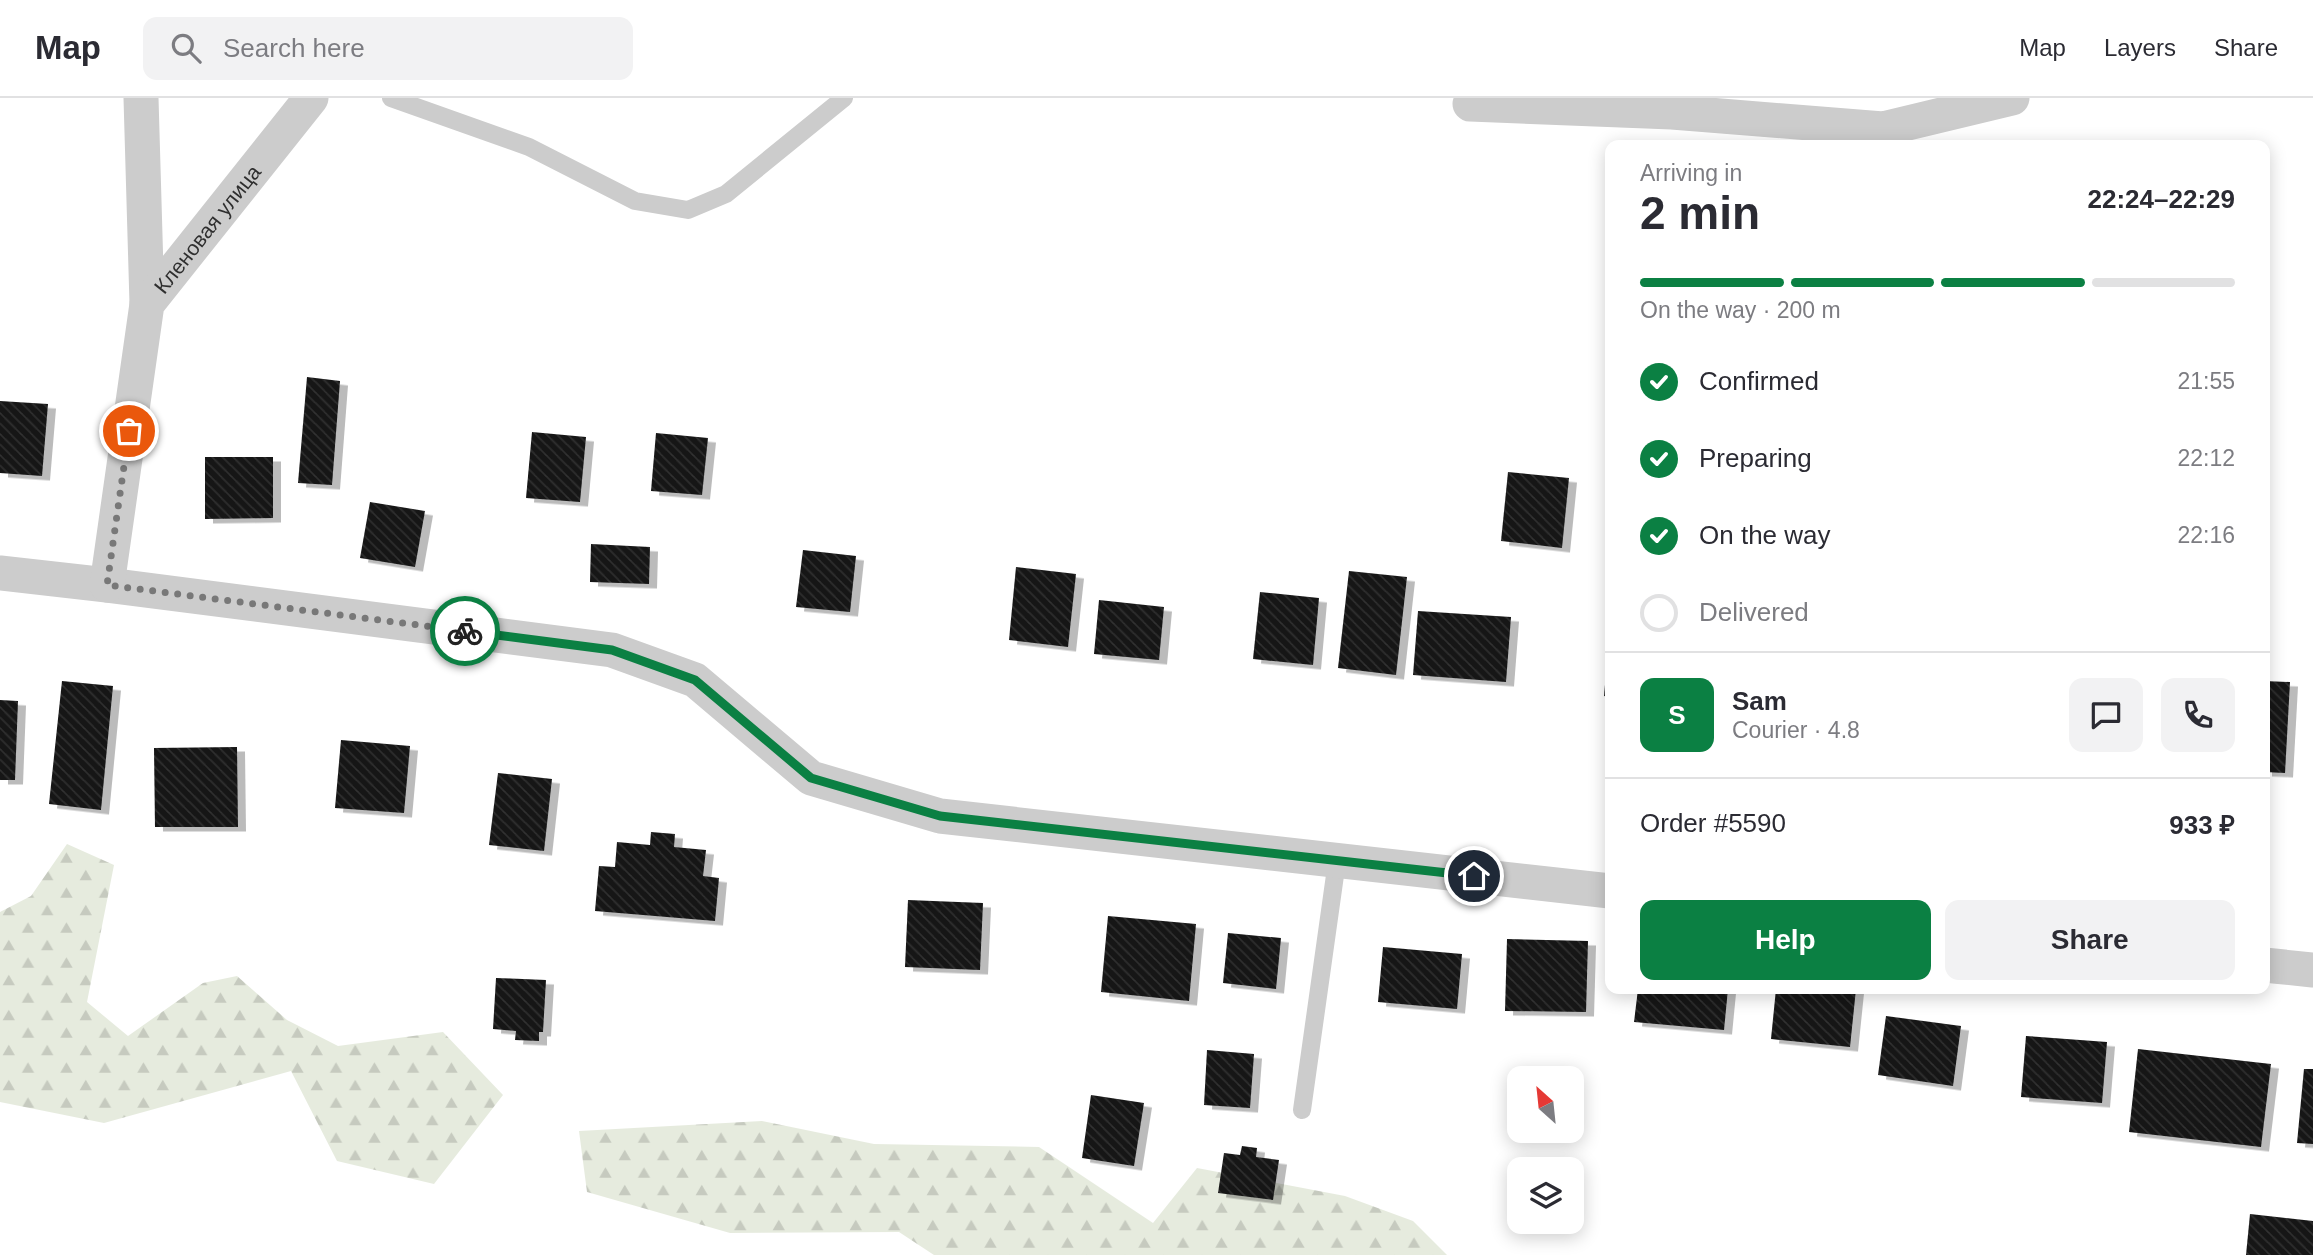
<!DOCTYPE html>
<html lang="en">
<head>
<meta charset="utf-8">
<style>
	body { margin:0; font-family:Arial,sans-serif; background:#f2f2f3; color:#2b2b33; height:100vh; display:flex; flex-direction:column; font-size:26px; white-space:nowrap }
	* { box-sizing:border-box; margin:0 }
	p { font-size:23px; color:#7c7c81 }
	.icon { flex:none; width:38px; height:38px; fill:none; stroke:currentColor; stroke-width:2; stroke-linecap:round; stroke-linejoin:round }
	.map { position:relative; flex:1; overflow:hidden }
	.details { position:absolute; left:1605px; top:42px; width:665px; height:854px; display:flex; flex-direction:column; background:#fff; border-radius:14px; box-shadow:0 4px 18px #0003 }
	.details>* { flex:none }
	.needle { width:46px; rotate:333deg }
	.fabs { position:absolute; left:1507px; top:968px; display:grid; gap:14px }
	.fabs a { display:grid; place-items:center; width:77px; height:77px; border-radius:14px; background:#fff; box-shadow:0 4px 18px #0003; font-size:35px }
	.pin { position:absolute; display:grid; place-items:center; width:60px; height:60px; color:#fff; margin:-30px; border:4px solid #fff; border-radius:50%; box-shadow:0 2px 7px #0007 }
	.courier { position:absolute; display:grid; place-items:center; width:70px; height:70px; margin:-35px; border:5px solid #0b8043; border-radius:50%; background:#fff; color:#222; box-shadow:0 2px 9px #0007 }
	.overview em { font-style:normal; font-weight:800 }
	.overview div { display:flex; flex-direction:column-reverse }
	.overview { display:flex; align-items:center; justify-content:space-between; height:119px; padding:0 35px }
	h1 { font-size:46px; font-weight:800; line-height:52px }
	.bar { display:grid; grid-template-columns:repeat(4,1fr); gap:10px 7px; align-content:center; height:84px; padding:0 35px }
	.bar i { height:9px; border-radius:5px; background:#e1e1e2 }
	.bar .selected { background:#0b8043 }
	.bar p { grid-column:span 4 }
	.line { display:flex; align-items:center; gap:18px; padding:0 35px; border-top:2px solid #e1e1e2 }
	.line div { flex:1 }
	.round { display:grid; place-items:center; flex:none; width:74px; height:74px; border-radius:14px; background:#f2f2f3 }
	ol { padding:0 35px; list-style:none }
	li { display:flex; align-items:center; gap:21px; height:77px }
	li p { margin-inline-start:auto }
	li .icon { padding:7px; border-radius:50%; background:#0b8043; color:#fff; stroke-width:4 }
	li:last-child { color:#7c7c81 }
	li i { width:38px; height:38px; border:4px solid #e1e1e2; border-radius:50% }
	.cta { display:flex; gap:14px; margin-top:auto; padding:14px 35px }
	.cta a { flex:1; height:80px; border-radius:14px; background:#0b8043; color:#fff; font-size:28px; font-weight:800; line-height:80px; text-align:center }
	.cta a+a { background:#f2f2f3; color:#2b2b33 }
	header { display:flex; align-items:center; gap:42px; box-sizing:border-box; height:98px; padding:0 35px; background:#fff; border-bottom:2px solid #e1e1e2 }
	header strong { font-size:33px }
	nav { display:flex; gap:38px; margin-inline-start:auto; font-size:24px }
	.search { width:490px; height:63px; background:#f2f2f3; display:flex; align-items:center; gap:18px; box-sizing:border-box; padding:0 24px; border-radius:14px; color:#7c7c81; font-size:26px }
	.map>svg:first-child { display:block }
	.forest { fill:url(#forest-firs) }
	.building { fill:url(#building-back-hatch); filter:url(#shadow) }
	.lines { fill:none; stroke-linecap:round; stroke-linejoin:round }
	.lane { stroke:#ccc; stroke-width:18 }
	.street { stroke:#ccc; stroke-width:35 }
	.done { stroke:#787878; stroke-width:7; stroke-dasharray:0 12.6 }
	.route { stroke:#0b8043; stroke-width:9 }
	.labels { text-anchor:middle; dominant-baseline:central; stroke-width:7; stroke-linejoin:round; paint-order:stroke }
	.street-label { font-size:21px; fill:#2f2f2f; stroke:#fff }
</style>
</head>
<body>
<header>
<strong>Map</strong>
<div class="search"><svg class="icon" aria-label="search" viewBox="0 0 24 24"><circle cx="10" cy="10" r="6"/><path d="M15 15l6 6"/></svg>Search here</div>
<nav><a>Map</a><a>Layers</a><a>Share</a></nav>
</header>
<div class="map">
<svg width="2313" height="1157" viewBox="0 0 2313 1157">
	<defs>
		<pattern id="forest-firs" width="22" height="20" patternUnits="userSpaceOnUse" patternTransform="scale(1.75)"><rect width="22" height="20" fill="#e6ebde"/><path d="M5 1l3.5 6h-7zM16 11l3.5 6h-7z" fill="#c6cabf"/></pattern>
		<pattern id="building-back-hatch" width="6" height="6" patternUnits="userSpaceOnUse" patternTransform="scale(1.75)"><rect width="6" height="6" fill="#161616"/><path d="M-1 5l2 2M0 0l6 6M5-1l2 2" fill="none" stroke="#303030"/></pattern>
		<filter id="shadow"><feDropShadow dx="8" dy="4.5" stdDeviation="0" flood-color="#0004"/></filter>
	</defs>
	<rect width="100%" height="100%" fill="#fff"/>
	<!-- forest -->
	<g class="forest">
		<polygon points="67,746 114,767 87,904 128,938 203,885 237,878 287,922 338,948 443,934 503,997 434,1086 337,1063 291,973 104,1025 0,1004 0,814 31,798"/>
		<polygon points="762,1023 874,1046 1039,1049 1153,1125 1197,1070 1345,1098 1413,1123 1447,1157 934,1157 899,1134 730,1135 587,1094 579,1033"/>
	</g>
	<!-- building -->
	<g class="building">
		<polygon points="307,279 340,283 332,387 298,385"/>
		<polygon points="0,303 48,306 42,378 0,375"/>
		<polygon points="532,334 586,339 580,404 526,400"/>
		<polygon points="656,335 708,340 702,397 651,393"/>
		<polygon points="205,359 273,359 273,420 205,421"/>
		<polygon points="1508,374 1569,380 1562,450 1501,443"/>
		<polygon points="370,404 425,413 415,469 360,460"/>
		<polygon points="591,446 650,449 649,486 590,484"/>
		<polygon points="803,452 856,458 850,514 796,509"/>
		<polygon points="1016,469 1076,476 1068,549 1009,542"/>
		<polygon points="1349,473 1407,479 1396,577 1338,570"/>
		<polygon points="1260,494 1319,500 1313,567 1253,561"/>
		<polygon points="1099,502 1164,509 1159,562 1094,556"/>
		<polygon points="1418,513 1511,519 1506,584 1413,577"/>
		<polygon points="1608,553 1610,553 1610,599 1604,598"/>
		<polygon points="62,583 113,588 101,712 49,706"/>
		<polygon points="2264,583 2290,584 2285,675 2264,674"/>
		<polygon points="0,602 18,603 15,682 0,682"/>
		<polygon points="341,642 410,648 404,715 335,710"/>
		<polygon points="237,649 238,729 155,729 154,650"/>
		<polygon points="498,675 552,681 544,753 489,747"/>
		<polygon points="651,734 675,736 674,749 706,752 703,778 719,780 715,823 595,813 599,768 615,769 617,744 650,747"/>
		<polygon points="908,802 983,805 980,872 905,869"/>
		<polygon points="1108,818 1196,826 1189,903 1101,894"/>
		<polygon points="1228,835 1281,840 1276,891 1223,885"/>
		<polygon points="1507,841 1588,843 1586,914 1505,913"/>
		<polygon points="1383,849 1462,856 1457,911 1378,904"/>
		<polygon points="496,880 546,882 543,934 539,934 539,943 515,942 516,933 493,931"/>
		<polygon points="1638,891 1728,891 1724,932 1634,924"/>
		<polygon points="1776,891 1856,891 1850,949 1771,941"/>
		<polygon points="1886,918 1961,928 1953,988 1878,977"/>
		<polygon points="2026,938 2107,944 2102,1005 2021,999"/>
		<polygon points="2138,951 2271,966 2261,1049 2129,1034"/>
		<polygon points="1207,952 1254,956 1250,1010 1204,1007"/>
		<polygon points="2304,971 2313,971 2313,1046 2297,1045"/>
		<polygon points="1091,997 1144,1005 1134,1068 1082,1060"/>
		<polygon points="1242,1048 1257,1050 1256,1059 1279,1062 1273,1102 1218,1095 1224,1055 1240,1057"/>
		<polygon points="2250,1116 2313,1123 2313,1157 2246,1157"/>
	</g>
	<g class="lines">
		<!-- lane -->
		<g class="lane">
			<polyline points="391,0 529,49 635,103 688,112 726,96 844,0"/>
			<polyline points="1302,1012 1337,763"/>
		</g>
		<!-- street -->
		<g class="street">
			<polyline points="141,0 147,206"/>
			<polyline points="1470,6 1672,14 1883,31 2012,0"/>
			<polyline points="0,475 107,487 612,552 695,582 811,680 940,718 1610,793"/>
			<path id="s1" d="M107,487L147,206L311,0"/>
			<polyline points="2264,867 2313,872"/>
		</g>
	</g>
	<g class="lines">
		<!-- done -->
		<polyline class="done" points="129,333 107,487 465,533"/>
		<!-- route -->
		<polyline class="route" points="465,533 612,552 695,582 811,680 940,718 1474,778"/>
	</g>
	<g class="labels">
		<!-- street labels -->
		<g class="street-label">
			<text stroke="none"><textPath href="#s1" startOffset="380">Кленовая улица</textPath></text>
		</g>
	</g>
</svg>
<div class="fabs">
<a><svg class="needle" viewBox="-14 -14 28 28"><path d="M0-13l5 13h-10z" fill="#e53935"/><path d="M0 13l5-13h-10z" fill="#7c7c81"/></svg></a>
<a><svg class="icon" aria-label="layers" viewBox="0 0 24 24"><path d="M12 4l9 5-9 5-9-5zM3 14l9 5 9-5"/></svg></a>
</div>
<div class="pin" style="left:129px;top:333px;background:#ea580c"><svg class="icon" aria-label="bag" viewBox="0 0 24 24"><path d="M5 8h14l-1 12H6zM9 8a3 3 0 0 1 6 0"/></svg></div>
<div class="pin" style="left:1474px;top:778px;background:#1f2937"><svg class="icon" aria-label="home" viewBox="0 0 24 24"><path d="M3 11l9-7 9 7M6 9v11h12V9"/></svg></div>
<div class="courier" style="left:465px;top:533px"><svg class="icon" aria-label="bike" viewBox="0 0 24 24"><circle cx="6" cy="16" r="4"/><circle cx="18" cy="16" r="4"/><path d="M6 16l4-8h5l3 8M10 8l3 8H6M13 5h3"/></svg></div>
<section class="details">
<div class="overview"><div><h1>2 min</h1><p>Arriving in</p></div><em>22:24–22:29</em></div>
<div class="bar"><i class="selected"></i><i class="selected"></i><i class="selected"></i><i></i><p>On the way · 200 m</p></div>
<ol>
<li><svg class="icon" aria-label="check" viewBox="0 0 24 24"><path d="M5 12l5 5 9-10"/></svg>Confirmed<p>21:55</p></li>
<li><svg class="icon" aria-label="check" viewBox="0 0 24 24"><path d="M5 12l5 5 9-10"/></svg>Preparing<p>22:12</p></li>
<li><svg class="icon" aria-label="check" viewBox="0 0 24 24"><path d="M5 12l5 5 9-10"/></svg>On the way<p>22:16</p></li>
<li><i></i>Delivered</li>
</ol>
<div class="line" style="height:126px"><b class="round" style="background:#0b8043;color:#fff">S</b><div><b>Sam</b><p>Courier · 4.8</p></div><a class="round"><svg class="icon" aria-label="chat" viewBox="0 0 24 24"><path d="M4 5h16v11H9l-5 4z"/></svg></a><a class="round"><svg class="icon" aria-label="phone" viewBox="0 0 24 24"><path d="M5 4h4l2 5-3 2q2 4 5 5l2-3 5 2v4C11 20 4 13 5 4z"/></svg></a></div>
<div class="line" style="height:91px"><div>Order #5590</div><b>933 ₽</b></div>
<div class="cta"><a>Help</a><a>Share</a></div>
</section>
</div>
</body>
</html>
